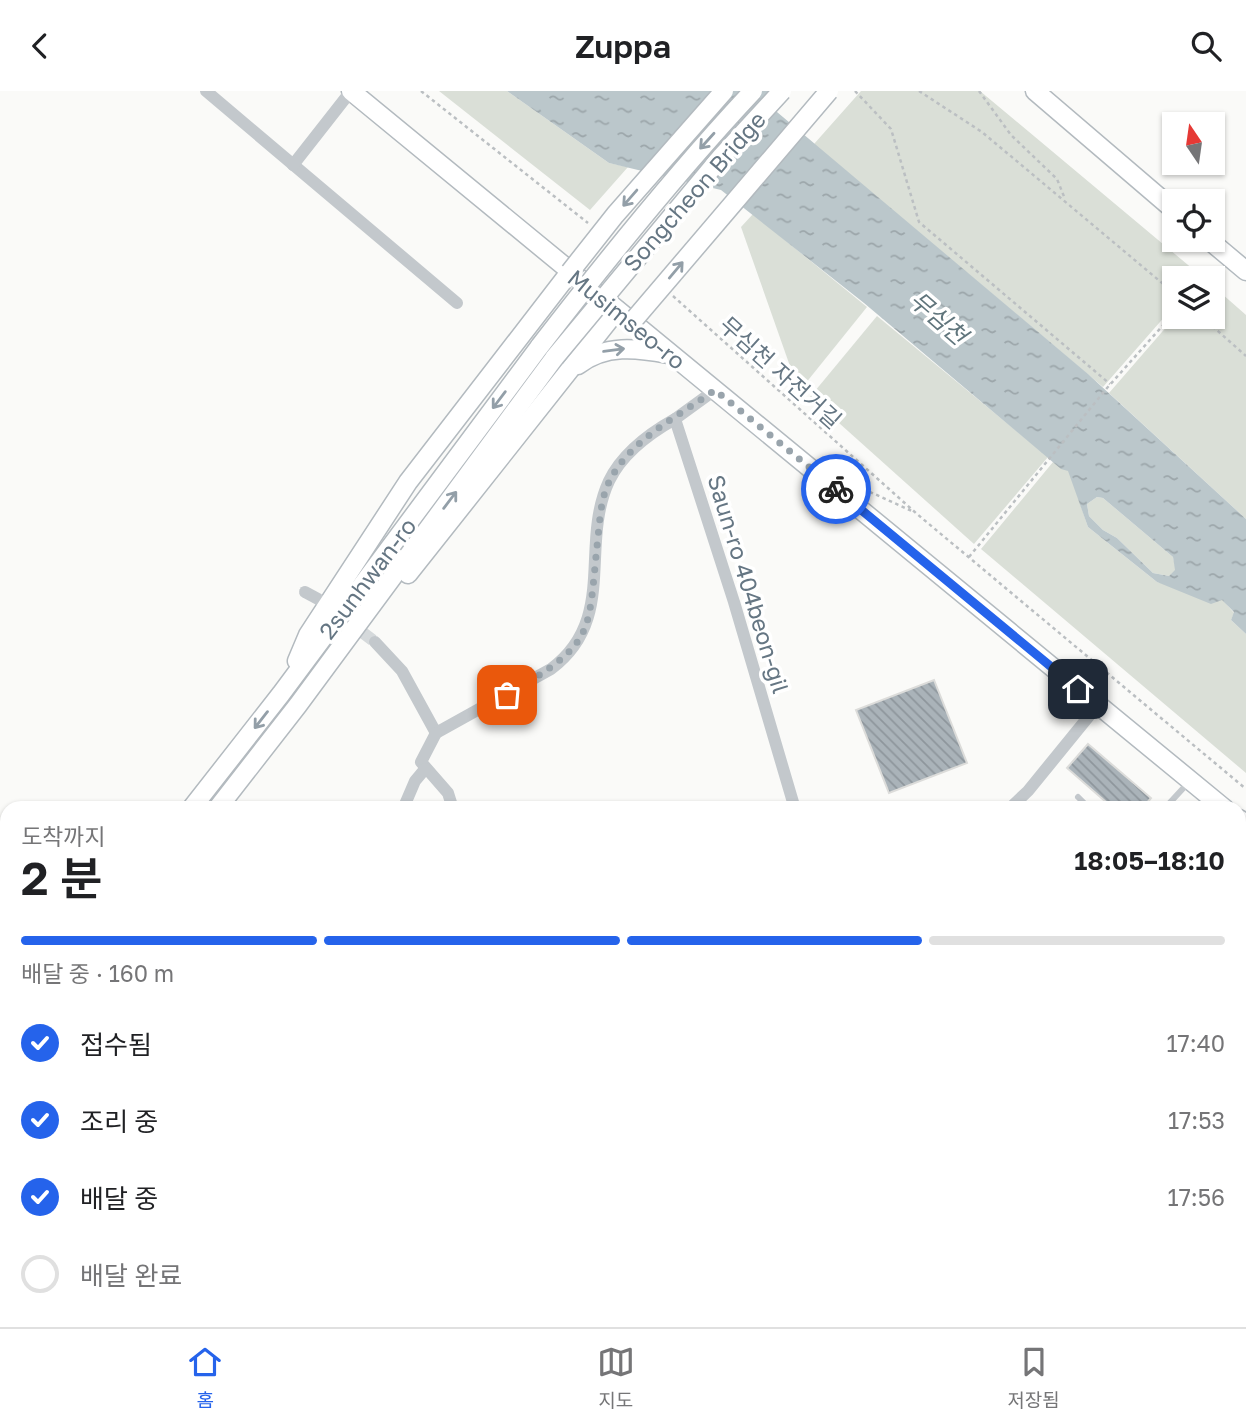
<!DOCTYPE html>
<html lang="ko">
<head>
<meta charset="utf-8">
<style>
	body { margin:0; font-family:"Golos Text","Noto Sans KR",sans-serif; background:#f6f6f6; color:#202124; height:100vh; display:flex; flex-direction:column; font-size:26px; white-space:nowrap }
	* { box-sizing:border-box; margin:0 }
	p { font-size:23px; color:#757577 }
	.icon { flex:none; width:38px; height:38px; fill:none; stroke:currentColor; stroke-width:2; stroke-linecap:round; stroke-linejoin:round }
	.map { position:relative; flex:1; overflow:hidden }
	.drawer { position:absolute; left:0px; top:710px; width:1246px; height:527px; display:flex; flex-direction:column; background:#fff; border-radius:21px 21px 0 0; box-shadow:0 2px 5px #0004 }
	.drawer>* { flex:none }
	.needle { width:46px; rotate:347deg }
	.controls { position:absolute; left:1162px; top:21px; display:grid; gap:14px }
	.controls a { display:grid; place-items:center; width:63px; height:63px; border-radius:0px; background:#fff; box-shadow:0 2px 5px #0004; font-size:35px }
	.pin { position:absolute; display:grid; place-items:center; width:60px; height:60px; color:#fff; margin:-30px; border-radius:14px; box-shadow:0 4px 10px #0006 }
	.courier { position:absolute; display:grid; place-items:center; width:70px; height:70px; margin:-35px; border:5px solid #2563eb; border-radius:50%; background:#fff; color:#222; box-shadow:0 2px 9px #0007 }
	.summary em { font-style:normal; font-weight:600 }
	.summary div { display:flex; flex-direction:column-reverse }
	.summary { display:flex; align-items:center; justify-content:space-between; height:119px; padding:0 21px }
	h1 { font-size:46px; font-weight:600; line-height:52px }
	.bar { display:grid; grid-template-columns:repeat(4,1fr); gap:10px 7px; align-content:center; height:84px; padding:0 21px }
	.bar i { height:9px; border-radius:5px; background:#e0e0e0 }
	.bar .current { background:#2563eb }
	.bar p { grid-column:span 4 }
	ol { padding:0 21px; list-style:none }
	li { display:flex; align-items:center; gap:21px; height:77px }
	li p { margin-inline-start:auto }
	li .icon { padding:7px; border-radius:50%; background:#2563eb; color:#fff; stroke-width:4 }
	li:last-child { color:#757577 }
	li i { width:38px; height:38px; border:4px solid #e0e0e0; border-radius:50% }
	header { display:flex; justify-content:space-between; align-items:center; height:91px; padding:0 21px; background:#fff; font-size:32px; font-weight:600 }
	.menu { display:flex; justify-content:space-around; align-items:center; height:98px; border-top:2px solid #e0e0e0; background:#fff; font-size:19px; color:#757577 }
	.menu a { display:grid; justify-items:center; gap:4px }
	.menu .current { color:#2563eb }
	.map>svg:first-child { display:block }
	.grass { fill:#dadfd7 }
	.water { fill:url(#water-ripples); fill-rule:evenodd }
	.building { fill:url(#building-back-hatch); stroke:#dcdcda; stroke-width:2 }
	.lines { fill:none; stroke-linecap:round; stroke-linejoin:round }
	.street-tunnel { stroke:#d5d9db; stroke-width:12; stroke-dasharray:12 6; stroke-linecap:butt }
	.secondary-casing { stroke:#b3babf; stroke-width:21 }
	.path { stroke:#bbbfc2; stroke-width:2.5; stroke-dasharray:3.5 3.5; stroke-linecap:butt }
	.lane { stroke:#c3c8cc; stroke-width:6 }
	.street { stroke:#c3c8cc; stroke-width:12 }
	.secondary { stroke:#fff; stroke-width:18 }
	.secondary-bridge-casing { stroke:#b3babf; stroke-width:21; stroke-linecap:butt }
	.secondary-bridge { stroke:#fff; stroke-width:18 }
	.oneway { stroke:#939fa8 }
	.done { stroke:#99a4ac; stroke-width:7; stroke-dasharray:0 12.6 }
	.route { stroke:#2563eb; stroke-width:9 }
	.labels { text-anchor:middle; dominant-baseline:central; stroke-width:7; stroke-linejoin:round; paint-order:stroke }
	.street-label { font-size:23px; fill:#657683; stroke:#fff }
	.water-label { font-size:24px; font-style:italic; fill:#60757c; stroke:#fff }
</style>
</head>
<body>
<header><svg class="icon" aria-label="back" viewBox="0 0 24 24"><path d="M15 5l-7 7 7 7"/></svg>Zuppa<svg class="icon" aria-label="search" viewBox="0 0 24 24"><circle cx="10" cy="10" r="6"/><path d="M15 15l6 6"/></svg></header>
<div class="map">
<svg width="1246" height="1236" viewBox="0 0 1246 1236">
	<defs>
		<pattern id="water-ripples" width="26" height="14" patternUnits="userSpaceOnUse" patternTransform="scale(1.75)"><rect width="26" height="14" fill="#bbc7cb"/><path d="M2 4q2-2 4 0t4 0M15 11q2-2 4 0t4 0" fill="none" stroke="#9ca6aa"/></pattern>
		<pattern id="building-back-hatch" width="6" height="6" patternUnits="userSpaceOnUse" patternTransform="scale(1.75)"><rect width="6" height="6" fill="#aab3b9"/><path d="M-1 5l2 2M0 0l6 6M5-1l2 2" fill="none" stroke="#8e969c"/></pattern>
	</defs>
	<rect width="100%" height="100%" fill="#fafaf8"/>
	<!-- grass -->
	<g class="grass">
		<polygon points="439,0 507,0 609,72 628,76 590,119"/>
		<polygon points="861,0 980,0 1200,184 1198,187 1174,187 1174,215 1103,296 814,53"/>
		<polygon points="753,123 867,216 801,298 797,295 741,136"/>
		<polygon points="1213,195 1246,224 1246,428 1109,302 1175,226 1213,226"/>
		<polygon points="877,225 1048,366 974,453 810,306"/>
		<polygon points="1053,371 1069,380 1088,436 1157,491 1222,508 1234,522 1231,529 1246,543 1246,682 981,458"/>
		<polygon points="1097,406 1103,407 1173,466 1176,479 1169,485 1153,482 1117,447 1103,439 1089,425 1087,413"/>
	</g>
	<!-- water -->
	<path class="water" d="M507,0H773L777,21L1088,283L1246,428V543L1231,529L1234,521L1222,509L1211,513L1157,491L1088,436L1068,380L1061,378L864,212L721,99L609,72ZM1097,406L1103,407L1173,466L1175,479L1169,485L1153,482L1117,447L1103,439L1089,425L1087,413Z"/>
	<!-- building -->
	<g class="building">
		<polygon points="934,589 967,672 889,702 856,619"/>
		<polygon points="1088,653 1151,707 1142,718 1114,718 1067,677"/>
	</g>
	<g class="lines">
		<!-- street-tunnel -->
		<polyline class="street-tunnel" points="349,531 375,551"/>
		<defs>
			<g id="secondary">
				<polyline points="351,0 1225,718"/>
				<polyline points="1035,0 1174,119"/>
				<polyline points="1209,149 1246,180"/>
				<path d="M578,274C605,253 637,257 668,263"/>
				<polyline points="408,483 617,219"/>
				<polyline points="297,570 308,544 408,391 570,181"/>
				<polyline points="191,718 281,603 540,255"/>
				<polyline points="217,718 298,614 555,266"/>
				<polyline points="1239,728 1246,733"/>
				<polyline points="0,956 7,948"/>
				<polyline points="0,988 7,980"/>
			</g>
		</defs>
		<!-- secondary casing -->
		<use href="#secondary" class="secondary-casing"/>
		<!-- path -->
		<g class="path">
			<polyline points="421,0 588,132"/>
			<polyline points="855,0 891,38 919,131 1110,293"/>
			<polyline points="919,0 982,41 1174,202"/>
			<polyline points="979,0 1011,44 1057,88 1065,108"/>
			<polyline points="1205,187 1208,184"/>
			<polyline points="673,205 917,423 1246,698"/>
			<polyline points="1202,226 1246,265"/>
			<polyline points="857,395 914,421"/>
			<polyline points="969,466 1107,297 1174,222"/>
			<polyline points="423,1230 425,1236"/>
		</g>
		<!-- lane -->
		<g class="lane">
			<polyline points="1078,706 1090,718"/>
			<polyline points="1164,718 1189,691"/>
		</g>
		<!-- street -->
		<g class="street">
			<polyline points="206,0 457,212"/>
			<polyline points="293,74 351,0"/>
			<polyline points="715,299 675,328 734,511 795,718"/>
			<polyline points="305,501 318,508"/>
			<path d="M375,551L402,580L436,642L551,578C618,528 579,455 609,390C622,363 650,342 675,328"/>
			<polyline points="436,642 421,671 448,702 453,718"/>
			<polyline points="403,718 415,690 425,678"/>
			<polyline points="1009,718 1028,700 1098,614"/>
			<polyline points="0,740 7,746"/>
			<polyline points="1239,1151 1246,1143"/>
			<polyline points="946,1230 948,1236"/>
			<polyline points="1162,1236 1167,1230"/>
		</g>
		<!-- secondary -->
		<use href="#secondary" class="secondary"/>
		<defs>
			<g id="secondary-bridge">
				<polyline points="570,181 615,124 724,0"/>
				<polyline points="632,231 829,0"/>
				<path d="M540,255C608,167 677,81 753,0"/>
				<polyline points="555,266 722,65 782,0"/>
			</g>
		</defs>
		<!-- secondary-bridge casing -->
		<use href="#secondary-bridge" class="secondary-bridge-casing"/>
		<!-- secondary-bridge -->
		<use href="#secondary-bridge" class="secondary-bridge"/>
	</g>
	<!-- one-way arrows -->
	<defs><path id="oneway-shaft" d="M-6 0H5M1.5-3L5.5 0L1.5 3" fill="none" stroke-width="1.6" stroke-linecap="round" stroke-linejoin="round" transform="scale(1.75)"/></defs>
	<g class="oneway">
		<use href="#oneway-shaft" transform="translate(707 50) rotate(132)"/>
		<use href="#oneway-shaft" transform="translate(630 107) rotate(131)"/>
		<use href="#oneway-shaft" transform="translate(676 179) rotate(-50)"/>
		<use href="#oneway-shaft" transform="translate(614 259) rotate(-8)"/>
		<use href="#oneway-shaft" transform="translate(499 309) rotate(127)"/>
		<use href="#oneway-shaft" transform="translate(450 409) rotate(-53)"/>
		<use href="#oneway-shaft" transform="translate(261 629) rotate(128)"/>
	</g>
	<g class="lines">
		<!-- done -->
		<path class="done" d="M507,604C598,550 587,546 598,446C600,427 601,406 610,389C631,348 679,325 715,299L836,398"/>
		<!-- route -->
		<polyline class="route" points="836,398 1078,598"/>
	</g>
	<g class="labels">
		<!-- street labels -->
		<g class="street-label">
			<text transform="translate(694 100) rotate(-49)">Songcheon Bridge</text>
			<text transform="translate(627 228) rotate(39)">Musimseo-ro</text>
			<text transform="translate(781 281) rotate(42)">무심천 자전거길</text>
			<text transform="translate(367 487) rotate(-53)">2sunhwan-ro</text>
			<text transform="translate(749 493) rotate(73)">Saun-ro 404beon-gil</text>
		</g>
		<!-- water labels -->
		<g class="water-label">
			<text transform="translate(939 226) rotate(41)">무심천</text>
		</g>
	</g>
</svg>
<div class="controls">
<a><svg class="needle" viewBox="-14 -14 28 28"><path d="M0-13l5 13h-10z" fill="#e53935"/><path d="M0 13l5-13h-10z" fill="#757577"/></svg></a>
<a><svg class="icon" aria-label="locate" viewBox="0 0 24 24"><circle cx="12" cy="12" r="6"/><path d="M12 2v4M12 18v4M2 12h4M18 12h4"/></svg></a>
<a><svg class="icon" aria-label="layers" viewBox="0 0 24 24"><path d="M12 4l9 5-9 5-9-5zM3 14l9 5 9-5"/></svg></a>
</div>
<div class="pin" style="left:507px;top:604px;background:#ea580c"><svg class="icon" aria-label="bag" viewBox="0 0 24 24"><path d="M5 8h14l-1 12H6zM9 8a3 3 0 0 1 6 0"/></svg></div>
<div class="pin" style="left:1078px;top:598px;background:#1f2937"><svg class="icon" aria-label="home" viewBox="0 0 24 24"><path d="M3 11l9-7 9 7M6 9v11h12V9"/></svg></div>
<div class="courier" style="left:836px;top:398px"><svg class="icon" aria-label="bike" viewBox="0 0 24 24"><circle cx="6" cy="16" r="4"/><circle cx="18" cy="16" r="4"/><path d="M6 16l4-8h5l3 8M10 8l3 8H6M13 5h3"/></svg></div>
<section class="drawer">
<div class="summary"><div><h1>2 분</h1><p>도착까지</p></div><em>18:05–18:10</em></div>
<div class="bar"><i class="current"></i><i class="current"></i><i class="current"></i><i></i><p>배달 중 · 160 m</p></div>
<ol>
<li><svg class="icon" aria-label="check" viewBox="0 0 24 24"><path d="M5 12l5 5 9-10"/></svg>접수됨<p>17:40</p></li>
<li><svg class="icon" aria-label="check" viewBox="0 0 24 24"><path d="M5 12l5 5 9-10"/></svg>조리 중<p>17:53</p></li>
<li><svg class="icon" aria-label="check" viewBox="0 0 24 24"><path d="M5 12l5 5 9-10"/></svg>배달 중<p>17:56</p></li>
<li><i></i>배달 완료</li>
</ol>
</section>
</div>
<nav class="menu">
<a class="current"><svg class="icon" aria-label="home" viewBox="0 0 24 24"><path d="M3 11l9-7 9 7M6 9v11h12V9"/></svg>홈</a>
<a><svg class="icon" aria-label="map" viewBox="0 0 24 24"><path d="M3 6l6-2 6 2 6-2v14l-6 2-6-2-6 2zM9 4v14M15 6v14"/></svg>지도</a>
<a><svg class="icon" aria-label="saved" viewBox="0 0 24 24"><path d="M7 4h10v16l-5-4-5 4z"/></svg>저장됨</a>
</nav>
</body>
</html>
